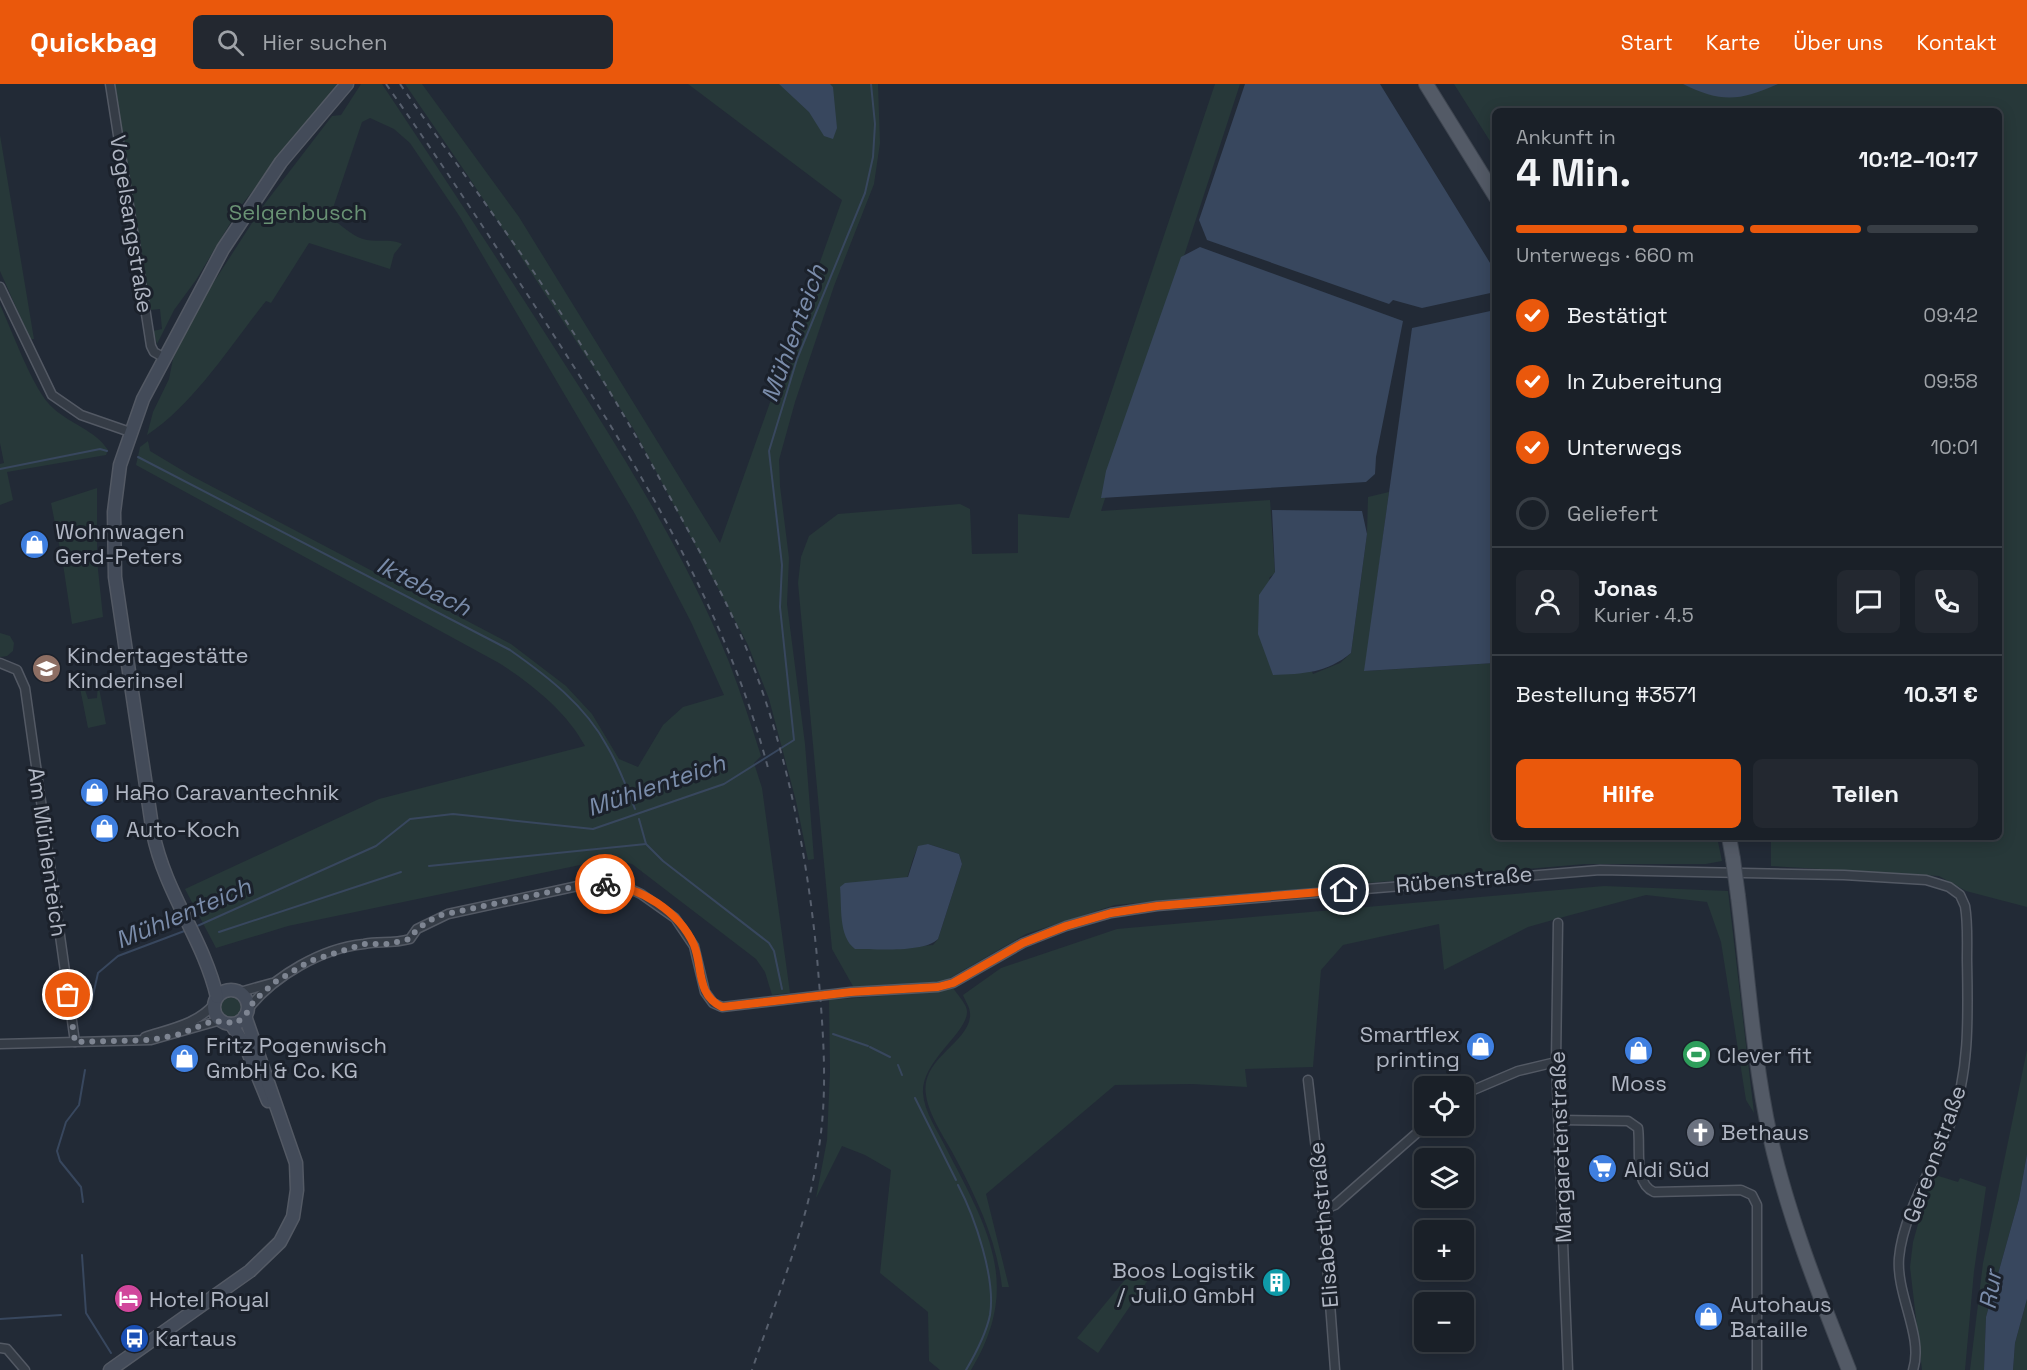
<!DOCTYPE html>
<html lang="de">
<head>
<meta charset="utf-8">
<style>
	body { margin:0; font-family:"Space Grotesk",sans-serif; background:#232830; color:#f1f3f6; height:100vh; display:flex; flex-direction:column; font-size:22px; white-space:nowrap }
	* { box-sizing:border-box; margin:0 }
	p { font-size:20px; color:#9fa3a8 }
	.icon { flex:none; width:33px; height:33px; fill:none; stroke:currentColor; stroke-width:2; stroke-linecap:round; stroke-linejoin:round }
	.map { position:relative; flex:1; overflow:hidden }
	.panel { position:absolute; left:1492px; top:24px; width:510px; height:732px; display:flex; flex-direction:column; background:#1a2028; border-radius:9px; box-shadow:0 3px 15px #0003,0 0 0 2px #383e45 }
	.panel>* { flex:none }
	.buttons { position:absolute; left:1414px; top:992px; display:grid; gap:12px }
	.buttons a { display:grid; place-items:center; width:60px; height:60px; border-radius:9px; background:#1a2028; box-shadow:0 3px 15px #0003,0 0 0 2px #383e45; font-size:30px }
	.pin { position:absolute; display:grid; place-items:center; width:51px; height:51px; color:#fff; margin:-26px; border:3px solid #fff; border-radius:50%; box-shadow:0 2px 6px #0007 }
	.courier { position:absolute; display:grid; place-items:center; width:60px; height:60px; margin:-30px; border:4px solid #ea580c; border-radius:50%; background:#fff; color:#222; box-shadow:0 2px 8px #0007 }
	.summary em { font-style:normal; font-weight:800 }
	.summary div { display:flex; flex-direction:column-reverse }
	.summary { display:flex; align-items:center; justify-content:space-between; height:102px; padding:0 24px }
	h1 { font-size:39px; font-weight:800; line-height:45px }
	.bar { display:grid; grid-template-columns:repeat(4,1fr); gap:9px 6px; align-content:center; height:72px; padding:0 24px }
	.bar i { height:8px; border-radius:4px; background:#383e45 }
	.bar .on { background:#ea580c }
	.bar p { grid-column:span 4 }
	.line { display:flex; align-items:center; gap:15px; padding:0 24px; border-top:2px solid #383e45 }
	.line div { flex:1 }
	.round { display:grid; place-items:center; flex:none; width:63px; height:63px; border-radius:9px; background:#232830 }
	ol { padding:0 24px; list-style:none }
	li { display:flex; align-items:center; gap:18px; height:66px }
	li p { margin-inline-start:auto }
	li .icon { padding:6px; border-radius:50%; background:#ea580c; color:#fff; stroke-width:4 }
	li:last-child { color:#9fa3a8 }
	li i { width:33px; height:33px; border:3px solid #383e45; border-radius:50% }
	.cta { display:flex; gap:12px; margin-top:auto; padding:12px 24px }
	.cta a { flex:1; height:69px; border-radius:9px; background:#ea580c; color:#fff; font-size:24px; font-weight:800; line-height:69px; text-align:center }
	.cta a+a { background:#232830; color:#f1f3f6 }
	header { display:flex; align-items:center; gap:36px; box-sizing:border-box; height:84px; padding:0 30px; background:#ea580c; color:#fff }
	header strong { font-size:28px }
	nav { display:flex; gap:33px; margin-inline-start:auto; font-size:21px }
	.search { width:420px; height:54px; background:#232830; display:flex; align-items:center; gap:15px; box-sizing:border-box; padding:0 21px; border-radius:9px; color:#9fa3a8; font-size:22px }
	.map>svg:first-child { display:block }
	.green { fill:#273839; fill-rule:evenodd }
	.water { fill:#38475e }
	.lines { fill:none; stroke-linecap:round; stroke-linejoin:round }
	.stream { stroke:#38475e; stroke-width:2 }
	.street-casing { stroke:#535964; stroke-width:11 }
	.secondary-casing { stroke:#535964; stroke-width:15 }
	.primary-casing { stroke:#3e4550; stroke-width:16 }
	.street { stroke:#353c46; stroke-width:8 }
	.secondary { stroke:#434b59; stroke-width:12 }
	.primary { stroke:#535a66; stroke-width:14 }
	.rail { stroke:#575f6d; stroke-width:2; stroke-dasharray:6 6; stroke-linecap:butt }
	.primary-bridge-casing { stroke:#3e4550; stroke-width:16; stroke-linecap:butt }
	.primary-bridge { stroke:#535a66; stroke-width:14 }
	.done { stroke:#7e8592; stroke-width:6; stroke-dasharray:0 10.8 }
	.route { stroke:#ea580c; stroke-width:8 }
	.labels { text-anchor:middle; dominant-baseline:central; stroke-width:6; stroke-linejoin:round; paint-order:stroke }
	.park-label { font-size:22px; fill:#699274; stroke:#1b212b }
	.street-label { font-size:22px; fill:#b0b6c3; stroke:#1b212b }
	.poi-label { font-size:22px; fill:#b0b6c3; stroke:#1b212b; text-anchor:start }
	.water-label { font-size:24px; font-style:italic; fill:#7a8caa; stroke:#1b212b }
</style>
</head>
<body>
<header>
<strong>Quickbag</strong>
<div class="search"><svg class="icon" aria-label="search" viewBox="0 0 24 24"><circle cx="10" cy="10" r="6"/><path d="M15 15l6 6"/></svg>Hier suchen</div>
<nav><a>Start</a><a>Karte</a><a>Über uns</a><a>Kontakt</a></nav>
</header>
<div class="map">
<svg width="2027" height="1286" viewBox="0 0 2027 1286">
	<rect width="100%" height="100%" fill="#222a36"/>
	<!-- green -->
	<g class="green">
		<polygon points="115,0 337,0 240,123 196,196 174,226 157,260 153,247 162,245 160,225 150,226"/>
		<path d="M361,0H382C434,78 485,156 536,235C606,345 680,456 729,578C741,609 751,641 761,672L754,679L762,704L790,909L772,911L765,888L756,875L632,780L609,775L288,842L216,864L185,805L379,715L585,662C567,628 532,600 499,579L136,381L140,363L148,357L150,367L190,391L511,560L566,602L592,630L619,675L638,683L663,641L683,623L724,611L691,538L635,430L460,133L410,59L394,45L370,34L362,38L330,133C340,140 352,152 363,155C376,159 391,154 402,160L394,170L390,185L309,159L271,219L266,217C230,262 195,319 147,351L153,328L169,295L173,275L199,221L263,122L332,32L341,31Z"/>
		<polygon points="405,0 422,0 519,133 720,459 842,116 688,0 878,0 880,59 874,100 834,202 795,318 779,376 780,402 789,474 787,520 805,660 814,775 808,776 796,717 769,615 748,561 633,344 468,92"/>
		<path d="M1215,0H1240L1101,427L1270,416L1275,489L1269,494L1313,590L1340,579L1351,569L1367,450L1368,413L1389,408L1365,587L1495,579L1496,753H1717L1722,777L1706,780H1585L1115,821L1026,850L943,898L854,904L832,865L798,499L801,473L809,452L838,430L960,420L970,425L972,470L1018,469V430L1069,434ZM928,760L959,770L962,780L938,855L933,861L885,865L913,775L918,763Z"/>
		<polygon points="1454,0 2027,0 2027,823 1966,807 1939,792 1771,782 1771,753 2000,753 2000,27 1496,27 1495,65"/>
		<polygon points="0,51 34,255 30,255 0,187"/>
		<path d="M0,221C12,246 33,307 53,324C70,340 95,346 108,366L106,371L7,388L13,416L0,421V380L4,379L0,359Z"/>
		<polygon points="97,404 97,476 103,533 72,540 63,480 51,419"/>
		<polygon points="0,549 10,552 14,559 13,567 7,572 0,573"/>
		<polygon points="98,599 106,640 88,644 80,604 84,603 88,615 97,614"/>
		<path d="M1604,802L1728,807L1754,1029L1746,1016L1721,858L1707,818L1646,811L1567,832L1528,843L1444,886L1439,840L1343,861L1321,886L1313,983L1245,985L1247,1003L1192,1000L1115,1001L986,1110L1009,1203H1002C997,1158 978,1117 957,1077C947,1057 929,1033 926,1011C920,975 967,960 970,933C971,924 966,919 963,911L1001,884L1117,845Z"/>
		<path d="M953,904C957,910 963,916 966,923C975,944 921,975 923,1009C924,1028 938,1047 946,1064C987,1143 1023,1201 971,1286H940L929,1277L928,1228L880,1189L891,1086L865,1071L842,1062L816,1114L827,1056L830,987L829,916L922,909Z"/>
		<circle cx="230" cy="922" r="12"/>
		<polygon points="2027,966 2027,1070 2019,1115 1986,1233 1984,1286 1970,1286 1983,1179"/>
		<polygon points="1932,1090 1958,1098 1960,1094 1986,1103 1974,1187 1965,1286 1922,1286 1910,1183 1913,1158"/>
		<polygon points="1128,1192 1150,1193 1098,1269 1077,1254"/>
		<polygon points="2027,1215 2027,1286 2013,1286 2015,1259"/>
	</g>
	<!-- water -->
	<g class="water">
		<polygon points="779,0 830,0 833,3 837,44 833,55 824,52 809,28"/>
		<polygon points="1245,0 1380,0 1495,187 1495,208 1422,224 1393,216 1389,220 1207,156 1199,136"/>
		<path d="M1683,0H1778C1740,17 1721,19 1683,0Z"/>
		<polygon points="1200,163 1403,237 1376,373 1375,390 1366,398 1101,414 1106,387 1181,173"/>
		<polygon points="1495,226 1495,579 1364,587 1412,244"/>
		<path d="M1272,426L1362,427L1367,450L1351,569C1327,589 1303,590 1273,591L1258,550L1259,511L1275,488Z"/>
		<path d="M928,760L959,770L962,780L938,855C924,869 875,865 855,865C838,852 842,822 840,803L845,799L908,793L918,762Z"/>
		<polygon points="2027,1070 2027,1215 2015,1259 2013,1286 1984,1286 1986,1233 2019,1115"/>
	</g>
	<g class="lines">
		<!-- stream -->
		<g class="stream">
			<path d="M138,373L510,566C547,592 585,621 607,662C619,682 627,704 635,725"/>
			<polyline points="0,385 100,365 107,367"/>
			<polyline points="639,735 646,760 663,777 769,859 774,867 782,905"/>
			<polyline points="429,782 646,760"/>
			<polyline points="195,843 376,762 410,735 453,730 593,745 724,700 794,656 780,523 782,481 769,367 797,275 865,109 873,73 875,40 871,0"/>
			<polyline points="219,848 401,788"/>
			<polyline points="90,925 98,889 118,872 187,846"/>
			<polyline points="833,950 868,962"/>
			<polyline points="870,963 890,973"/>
			<polyline points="898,981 902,991"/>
			<polyline points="915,1014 956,1096"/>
			<path d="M958,1101C975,1133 996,1195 990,1231C986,1250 976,1269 966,1286"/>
			<polyline points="83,1118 81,1103 60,1077 57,1067 66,1038 79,1021 85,986"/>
			<polyline points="82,1171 86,1229 111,1269"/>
			<polyline points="0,1235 61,1231"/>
		</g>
		<defs>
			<g id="street">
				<polyline points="110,0 151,262 154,268 163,273"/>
				<polyline points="0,203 52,311 81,331 130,348"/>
				<polyline points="0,579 17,586 25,604 75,958"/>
				<polyline points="1558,839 1556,978 1568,1286"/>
				<polyline points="240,908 272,899"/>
				<path d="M248,925C274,892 322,864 364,860C381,857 391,860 410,855L417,845L448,830L587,800L626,803L641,810L675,834L694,862L705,908L713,919L722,923L851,908L938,903L953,899L1023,859L1066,842L1111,829L1157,822L1600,786L1844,791L1926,796L1949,803L1960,811L1965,822C1968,839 1967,858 1967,876C1968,930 1970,987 1951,1038C1935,1080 1903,1129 1899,1174C1896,1211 1924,1253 1913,1286"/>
				<path d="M145,953C169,945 198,940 214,920"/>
				<polyline points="0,960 151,956 221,936"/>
				<polyline points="1308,996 1323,1126 1335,1286"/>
				<polyline points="1464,1010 1518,987 1556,978"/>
				<path d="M1559,1036L1628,1037L1638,1044C1641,1064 1633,1099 1654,1108L1741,1106L1752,1111L1757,1121V1286"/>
				<polyline points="1323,1126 1335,1121 1426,1041"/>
				<polyline points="0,1264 7,1265 25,1286"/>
			</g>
			<g id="secondary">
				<circle cx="231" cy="923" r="17"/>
				<path d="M217,913C204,856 165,809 153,749L115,493L114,428L120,381L143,315L223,165L281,78L347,0"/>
				<polyline points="231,940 246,963 268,1017"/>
				<polyline points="110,1286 250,1187 280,1158 293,1133 297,1106 296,1079 245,932"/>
			</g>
			<g id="primary">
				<polyline points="1426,0 1496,113"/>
				<polyline points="1729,753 1733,775"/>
				<path d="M1738,812C1748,892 1753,974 1770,1052C1788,1132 1819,1210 1849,1286"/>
			</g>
		</defs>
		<!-- street casing -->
		<use href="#street" class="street-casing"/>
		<!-- secondary casing -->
		<use href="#secondary" class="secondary-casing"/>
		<!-- primary casing -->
		<use href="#primary" class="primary-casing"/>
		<!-- street -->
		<use href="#street" class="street"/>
		<!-- secondary -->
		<use href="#secondary" class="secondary"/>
		<!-- primary -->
		<use href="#primary" class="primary"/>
		<!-- rail -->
		<g class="rail">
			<path d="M386,0C437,72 485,146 533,219C626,363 724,517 768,684"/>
			<path d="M400,0C443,62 488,122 531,184C584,262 632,343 677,426C703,473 729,521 749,571C787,668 807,770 817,873C822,936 829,1000 819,1063C808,1140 777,1213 752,1286"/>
		</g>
		<defs>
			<polyline id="primary-bridge" points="1733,775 1738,812"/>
		</defs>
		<!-- primary-bridge casing -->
		<use href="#primary-bridge" class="primary-bridge-casing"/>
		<!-- primary-bridge -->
		<use href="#primary-bridge" class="primary-bridge"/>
	</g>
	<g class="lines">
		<!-- done -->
		<polyline class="done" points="68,911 75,958 151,956 177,951 213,937 236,939 245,932 254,917 275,898 310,877 364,860 389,860 410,855 417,845 437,832 587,800 605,800"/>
		<!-- route -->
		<path class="route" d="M605,800C640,803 679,827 694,861C703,883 696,911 722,923L851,908L938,903L953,899L1023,859L1066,842L1111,829L1157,822L1344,806"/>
	</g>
	<!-- icons -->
	<defs>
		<symbol id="shop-disc" viewBox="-11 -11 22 22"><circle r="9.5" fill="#3f7fe0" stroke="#1b212b"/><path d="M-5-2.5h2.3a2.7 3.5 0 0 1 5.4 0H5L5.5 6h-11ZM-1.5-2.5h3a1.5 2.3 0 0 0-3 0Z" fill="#fff"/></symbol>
		<symbol id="school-disc" viewBox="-11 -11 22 22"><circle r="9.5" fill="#8d6e63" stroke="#1b212b"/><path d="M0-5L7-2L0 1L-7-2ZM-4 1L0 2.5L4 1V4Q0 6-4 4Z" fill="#fff"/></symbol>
		<symbol id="stadium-disc" viewBox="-11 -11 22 22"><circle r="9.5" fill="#2e9e5b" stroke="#1b212b"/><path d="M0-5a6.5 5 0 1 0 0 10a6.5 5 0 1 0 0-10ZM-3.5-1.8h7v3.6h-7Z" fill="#fff"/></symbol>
		<symbol id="church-disc" viewBox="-11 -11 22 22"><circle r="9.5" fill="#6b7280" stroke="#1b212b"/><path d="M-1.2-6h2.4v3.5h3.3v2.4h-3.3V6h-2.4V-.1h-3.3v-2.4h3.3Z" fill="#fff"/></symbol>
		<symbol id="supermarket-disc" viewBox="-11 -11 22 22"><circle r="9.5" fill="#3f7fe0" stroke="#1b212b"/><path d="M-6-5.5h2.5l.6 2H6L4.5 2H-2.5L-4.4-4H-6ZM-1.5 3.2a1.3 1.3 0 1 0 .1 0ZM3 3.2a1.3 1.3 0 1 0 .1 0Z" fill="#fff"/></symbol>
		<symbol id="building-disc" viewBox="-11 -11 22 22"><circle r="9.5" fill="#0f9aa8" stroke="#1b212b"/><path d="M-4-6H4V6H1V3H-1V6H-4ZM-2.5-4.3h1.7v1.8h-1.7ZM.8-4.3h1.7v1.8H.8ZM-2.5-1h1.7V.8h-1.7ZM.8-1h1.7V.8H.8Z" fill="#fff"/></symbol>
		<symbol id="hotel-disc" viewBox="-11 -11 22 22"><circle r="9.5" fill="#d1479c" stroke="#1b212b"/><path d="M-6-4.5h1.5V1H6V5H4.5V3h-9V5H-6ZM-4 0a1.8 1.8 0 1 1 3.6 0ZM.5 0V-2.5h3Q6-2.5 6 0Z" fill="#fff"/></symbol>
		<symbol id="bus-disc" viewBox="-11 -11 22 22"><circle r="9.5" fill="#1a4fb4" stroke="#1b212b"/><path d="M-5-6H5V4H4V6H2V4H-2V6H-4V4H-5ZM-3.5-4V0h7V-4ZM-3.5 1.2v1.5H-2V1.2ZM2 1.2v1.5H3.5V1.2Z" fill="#fff"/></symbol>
	</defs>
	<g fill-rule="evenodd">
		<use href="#shop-disc" x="18" y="444" width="33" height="33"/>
		<use href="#school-disc" x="30" y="568" width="33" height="33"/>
		<use href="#shop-disc" x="78" y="692" width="33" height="33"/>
		<use href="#shop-disc" x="88" y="728" width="33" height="33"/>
		<use href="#shop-disc" x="1464" y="946" width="33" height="33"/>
		<use href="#shop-disc" x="1622" y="950" width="33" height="33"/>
		<use href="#stadium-disc" x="1680" y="954" width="33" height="33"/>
		<use href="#shop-disc" x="168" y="958" width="33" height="33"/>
		<use href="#church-disc" x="1684" y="1032" width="33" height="33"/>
		<use href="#supermarket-disc" x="1586" y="1068" width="33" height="33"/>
		<use href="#building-disc" x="1260" y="1182" width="33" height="33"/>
		<use href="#hotel-disc" x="112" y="1198" width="33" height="33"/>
		<use href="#shop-disc" x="1692" y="1216" width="33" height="33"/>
		<use href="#bus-disc" x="118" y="1238" width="33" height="33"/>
	</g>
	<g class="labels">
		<!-- park labels -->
		<g class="park-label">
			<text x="298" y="128">Selgenbusch</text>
		</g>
		<!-- street labels -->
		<g class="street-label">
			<text transform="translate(132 140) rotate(81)">Vogelsangstraße</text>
			<text transform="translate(48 768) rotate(82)">Am Mühlenteich</text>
			<text transform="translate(1464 795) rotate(-5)">Rübenstraße</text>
			<text transform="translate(1560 1063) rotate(-92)">Margaretenstraße</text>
			<text transform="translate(1934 1070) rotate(-70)">Gereonstraße</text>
			<text transform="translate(1323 1141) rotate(-95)">Elisabethstraße</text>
		</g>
		<!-- poi labels -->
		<g class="poi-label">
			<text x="55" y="447">Wohnwagen<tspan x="55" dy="25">Gerd-Peters</tspan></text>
			<text x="67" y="571">Kindertagestätte<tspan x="67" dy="25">Kinderinsel</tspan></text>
			<text x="115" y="708">HaRo Caravantechnik</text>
			<text x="126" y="745">Auto-Koch</text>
			<text x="1460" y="950" text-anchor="end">Smartflex<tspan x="1460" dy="25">printing</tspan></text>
			<text x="206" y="961">Fritz Pogenwisch<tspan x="206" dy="25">GmbH &amp; Co. KG</tspan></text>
			<text x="1717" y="971">Clever fit</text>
			<text x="1639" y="999" text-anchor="middle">Moss</text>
			<text x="1721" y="1048">Bethaus</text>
			<text x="1624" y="1085">Aldi Süd</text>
			<text x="1255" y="1186" text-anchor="end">Boos Logistik<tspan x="1255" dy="25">/ Juli.O GmbH</tspan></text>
			<text x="149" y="1215">Hotel Royal</text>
			<text x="1730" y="1220">Autohaus<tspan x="1730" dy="25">Bataille</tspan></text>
			<text x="155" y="1254">Kartaus</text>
		</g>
		<!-- water labels -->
		<g class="water-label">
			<text transform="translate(793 249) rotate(-70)">Mühlenteich</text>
			<text transform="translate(424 502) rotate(27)">Iktebach</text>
			<text transform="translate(656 701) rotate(-19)">Mühlenteich</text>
			<text transform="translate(183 829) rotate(-23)">Mühlenteich</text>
			<text transform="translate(1990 1206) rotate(-81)">Rur</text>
		</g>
	</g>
</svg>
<div class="buttons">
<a><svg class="icon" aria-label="locate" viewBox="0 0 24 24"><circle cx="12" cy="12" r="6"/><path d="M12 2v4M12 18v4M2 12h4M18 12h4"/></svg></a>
<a><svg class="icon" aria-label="layers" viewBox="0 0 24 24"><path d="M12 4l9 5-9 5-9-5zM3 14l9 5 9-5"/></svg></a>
<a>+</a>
<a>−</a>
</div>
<div class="pin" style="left:68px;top:911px;background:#ea580c"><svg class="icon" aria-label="bag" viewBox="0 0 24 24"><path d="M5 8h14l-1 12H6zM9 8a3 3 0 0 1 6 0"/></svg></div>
<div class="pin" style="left:1344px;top:806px;background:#1f2937"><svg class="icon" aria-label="home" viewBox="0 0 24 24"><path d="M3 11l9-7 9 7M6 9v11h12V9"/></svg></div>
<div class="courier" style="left:605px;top:800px"><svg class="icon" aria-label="bike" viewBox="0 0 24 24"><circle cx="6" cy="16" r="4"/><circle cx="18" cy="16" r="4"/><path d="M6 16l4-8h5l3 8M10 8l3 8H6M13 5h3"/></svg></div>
<section class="panel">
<div class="summary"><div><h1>4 Min.</h1><p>Ankunft in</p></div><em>10:12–10:17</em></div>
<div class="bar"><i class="on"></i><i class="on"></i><i class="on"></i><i></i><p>Unterwegs · 660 m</p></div>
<ol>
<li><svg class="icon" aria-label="check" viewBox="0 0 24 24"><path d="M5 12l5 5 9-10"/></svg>Bestätigt<p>09:42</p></li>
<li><svg class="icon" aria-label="check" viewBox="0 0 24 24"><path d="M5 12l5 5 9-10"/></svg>In Zubereitung<p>09:58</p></li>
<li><svg class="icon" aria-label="check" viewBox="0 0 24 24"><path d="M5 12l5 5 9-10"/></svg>Unterwegs<p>10:01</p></li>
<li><i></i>Geliefert</li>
</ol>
<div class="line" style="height:108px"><a class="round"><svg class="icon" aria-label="person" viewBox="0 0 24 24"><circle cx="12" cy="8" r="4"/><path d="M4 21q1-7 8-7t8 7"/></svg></a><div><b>Jonas</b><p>Kurier · 4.5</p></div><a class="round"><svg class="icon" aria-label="chat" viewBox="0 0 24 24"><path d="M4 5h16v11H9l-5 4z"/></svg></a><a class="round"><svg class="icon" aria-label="phone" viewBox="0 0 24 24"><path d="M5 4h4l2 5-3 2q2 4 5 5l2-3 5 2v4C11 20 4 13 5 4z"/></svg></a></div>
<div class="line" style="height:78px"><div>Bestellung #3571</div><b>10.31 €</b></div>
<div class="cta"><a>Hilfe</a><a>Teilen</a></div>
</section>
</div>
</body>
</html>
